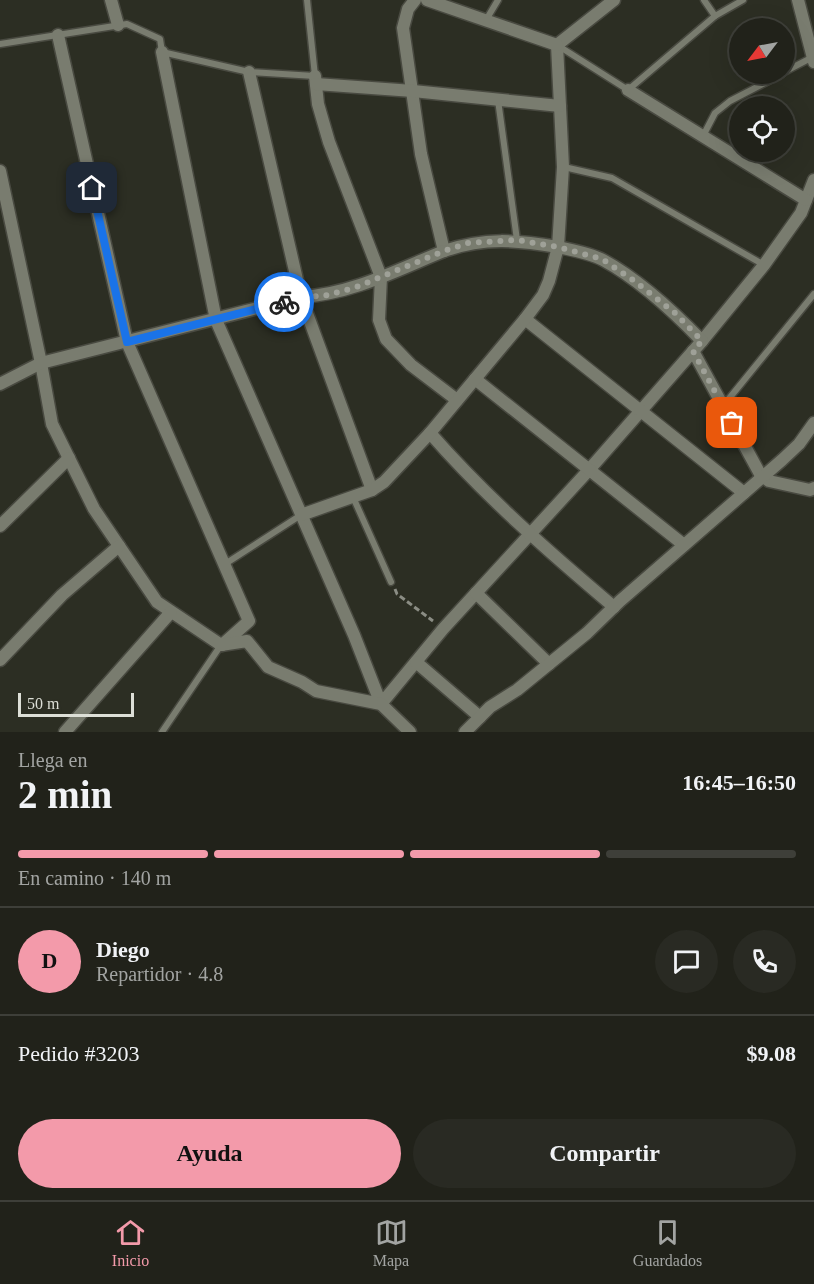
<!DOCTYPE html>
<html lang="es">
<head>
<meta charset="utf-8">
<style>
	body { margin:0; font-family:Georgia,serif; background:#292a23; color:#f1f3f6; height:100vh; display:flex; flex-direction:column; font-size:22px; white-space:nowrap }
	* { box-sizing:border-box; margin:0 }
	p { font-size:20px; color:#a2a4a2 }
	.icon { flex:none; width:33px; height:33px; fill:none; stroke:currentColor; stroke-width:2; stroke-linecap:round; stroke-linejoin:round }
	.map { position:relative; height:732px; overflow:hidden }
	.side { display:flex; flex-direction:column; background:#21221a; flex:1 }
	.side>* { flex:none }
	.needle { width:39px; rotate:238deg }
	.fabs { position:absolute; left:729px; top:18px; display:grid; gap:12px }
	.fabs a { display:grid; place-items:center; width:66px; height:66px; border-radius:50%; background:#21221a; box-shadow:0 6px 24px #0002,0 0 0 2px #3e3f39; font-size:30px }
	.scale { position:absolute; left:18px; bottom:15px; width:116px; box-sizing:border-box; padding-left:6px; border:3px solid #dddfd7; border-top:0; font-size:16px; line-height:21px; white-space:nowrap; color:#dddfd7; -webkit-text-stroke:4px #2c2e23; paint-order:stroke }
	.pin { position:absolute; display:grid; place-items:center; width:51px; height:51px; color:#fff; margin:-26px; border-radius:12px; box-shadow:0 3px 9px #0006 }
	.courier { position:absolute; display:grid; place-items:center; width:60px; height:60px; margin:-30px; border:4px solid #1a73e8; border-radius:50%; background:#fff; color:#222; box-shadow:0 2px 8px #0007 }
	.headline em { font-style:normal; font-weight:800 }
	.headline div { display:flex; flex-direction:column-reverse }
	.headline { display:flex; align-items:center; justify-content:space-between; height:102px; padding:0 18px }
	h1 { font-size:39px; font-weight:800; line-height:45px }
	.bar { display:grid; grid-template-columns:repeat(4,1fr); gap:9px 6px; align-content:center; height:72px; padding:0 18px }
	.bar i { height:8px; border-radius:4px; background:#3e3f39 }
	.bar .current { background:#f39aaa }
	.bar p { grid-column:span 4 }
	.line { display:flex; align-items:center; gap:15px; padding:0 18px; border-top:2px solid #3e3f39 }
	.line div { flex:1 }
	.round { display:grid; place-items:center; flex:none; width:63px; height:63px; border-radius:32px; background:#292a23 }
	.cta { display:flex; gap:12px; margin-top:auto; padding:12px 18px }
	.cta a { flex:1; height:69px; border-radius:36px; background:#f39aaa; color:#111; font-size:24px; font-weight:800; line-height:69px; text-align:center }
	.cta a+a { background:#292a23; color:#f1f3f6 }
	.dock { display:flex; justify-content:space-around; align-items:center; height:84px; border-top:2px solid #3e3f39; background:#21221a; font-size:16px; color:#a2a4a2 }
	.dock a { display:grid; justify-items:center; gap:3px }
	.dock .current { color:#f39aaa }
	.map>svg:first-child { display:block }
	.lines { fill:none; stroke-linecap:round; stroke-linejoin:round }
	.service-casing { stroke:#494a41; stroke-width:9 }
	.minor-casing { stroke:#494a41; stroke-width:15 }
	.path { stroke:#8b8d84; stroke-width:3; stroke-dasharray:6 3; stroke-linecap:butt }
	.service { stroke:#797c6f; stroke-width:6 }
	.minor { stroke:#797c6f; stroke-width:12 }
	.done { stroke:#9fa198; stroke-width:6; stroke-dasharray:0 10.8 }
	.route { stroke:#1a73e8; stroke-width:8 }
</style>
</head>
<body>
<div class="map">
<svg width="814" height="732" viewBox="0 0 814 732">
	<rect width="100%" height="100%" fill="#2c2e23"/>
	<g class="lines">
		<defs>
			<g id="service">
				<polyline points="715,16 743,0"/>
				<polyline points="486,20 498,0"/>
				<polyline points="0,44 127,24 160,39 162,52 249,72 315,76 307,0"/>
				<polyline points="557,45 628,90 715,16 704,0"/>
				<polyline points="784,72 813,57"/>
				<polyline points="498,100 517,240"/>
				<polyline points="703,136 715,113 730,101 782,74"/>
				<polyline points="564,167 612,178 764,265"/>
				<polyline points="723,406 814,294"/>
				<polyline points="353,497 391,582"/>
				<polyline points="225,564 301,515"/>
				<polyline points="162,732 221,645"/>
			</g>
			<g id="minor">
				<polyline points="111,0 118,25"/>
				<path d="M415,0L408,9L403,28L421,154L444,251C485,237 516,240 558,247L563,167L557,45L614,0"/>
				<polyline points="427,0 557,45"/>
				<polyline points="798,0 814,62"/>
				<polyline points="58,35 127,342 249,621 222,645"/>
				<polyline points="162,52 216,320 354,635 381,704 443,629 588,471 702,341 764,265 801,213 814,180"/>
				<polyline points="249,72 301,297 372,490"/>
				<polyline points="315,76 318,104 329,142 381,277 379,320 386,339 411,365 457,400"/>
				<polyline points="316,84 413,91 560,106"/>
				<polyline points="628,90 806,200"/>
				<polyline points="0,171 41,363 52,424 94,509 157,602 221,645 247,641 268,667 302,682 316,691 381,704 410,732"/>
				<polyline points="525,319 744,493"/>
				<polyline points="693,351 760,474 769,481 810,490 814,488"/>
				<polyline points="475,379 684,545"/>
				<path d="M0,384L41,363L301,297C352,294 397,270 444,251"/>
				<path d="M430,433C486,497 549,552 614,607"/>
				<path d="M301,515L372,490L384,482L430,433L525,319L543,295L549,281L558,247C572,250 590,253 603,260C640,280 673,311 702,341"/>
				<polyline points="0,526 69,458"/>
				<polyline points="476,593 549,664"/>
				<polyline points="0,660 62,595 119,546"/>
				<polyline points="416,662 480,717"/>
				<polyline points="65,732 171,612"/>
				<polyline points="465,732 490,707 517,690 587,633 620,601 782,460 799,444 814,423"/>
			</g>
		</defs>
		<!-- service casing -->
		<use href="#service" class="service-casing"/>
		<!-- minor casing -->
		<use href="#minor" class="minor-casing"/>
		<!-- path -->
		<polyline class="path" points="395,589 397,594 433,621"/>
		<!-- service -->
		<use href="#service" class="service"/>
		<!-- minor -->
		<use href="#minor" class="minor"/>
	</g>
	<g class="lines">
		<!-- done -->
		<polyline class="done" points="284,302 301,297 323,296 354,288 444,251 468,243 517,240 558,247 602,259 633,280 675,313 702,341 693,351 732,423"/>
		<!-- route -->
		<polyline class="route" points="92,188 127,342 284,302"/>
	</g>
</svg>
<div class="fabs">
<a><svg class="needle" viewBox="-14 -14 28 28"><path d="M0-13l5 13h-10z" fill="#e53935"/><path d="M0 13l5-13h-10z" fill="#a2a4a2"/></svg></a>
<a><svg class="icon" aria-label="locate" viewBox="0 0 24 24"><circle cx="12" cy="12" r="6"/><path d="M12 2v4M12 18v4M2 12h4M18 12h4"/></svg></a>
</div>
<div class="scale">50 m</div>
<div class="pin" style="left:732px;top:423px;background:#ea580c"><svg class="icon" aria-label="bag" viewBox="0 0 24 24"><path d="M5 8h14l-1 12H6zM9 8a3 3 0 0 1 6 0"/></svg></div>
<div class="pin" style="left:92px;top:188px;background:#1f2937"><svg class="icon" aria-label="home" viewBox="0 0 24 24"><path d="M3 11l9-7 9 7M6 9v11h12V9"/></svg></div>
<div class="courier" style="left:284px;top:302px"><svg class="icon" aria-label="bike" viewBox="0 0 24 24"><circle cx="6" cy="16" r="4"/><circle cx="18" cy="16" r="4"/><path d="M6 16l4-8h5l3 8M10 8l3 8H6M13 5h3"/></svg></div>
</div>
<section class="side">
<div class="headline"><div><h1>2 min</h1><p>Llega en</p></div><em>16:45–16:50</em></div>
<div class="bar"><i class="current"></i><i class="current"></i><i class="current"></i><i></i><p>En camino · 140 m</p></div>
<div class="line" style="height:108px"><b class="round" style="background:#f39aaa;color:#111">D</b><div><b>Diego</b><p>Repartidor · 4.8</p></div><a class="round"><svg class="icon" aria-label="chat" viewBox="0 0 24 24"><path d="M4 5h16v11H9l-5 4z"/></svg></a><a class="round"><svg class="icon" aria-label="phone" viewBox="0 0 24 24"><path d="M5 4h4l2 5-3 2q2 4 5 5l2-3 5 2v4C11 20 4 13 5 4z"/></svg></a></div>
<div class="line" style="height:78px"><div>Pedido #3203</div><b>$9.08</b></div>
<div class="cta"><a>Ayuda</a><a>Compartir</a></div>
</section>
<nav class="dock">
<a class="current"><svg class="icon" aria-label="home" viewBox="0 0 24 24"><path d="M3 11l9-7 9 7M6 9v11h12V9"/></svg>Inicio</a>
<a><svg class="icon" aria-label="map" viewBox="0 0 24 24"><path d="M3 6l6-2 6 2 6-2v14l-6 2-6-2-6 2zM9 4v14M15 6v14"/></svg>Mapa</a>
<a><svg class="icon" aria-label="saved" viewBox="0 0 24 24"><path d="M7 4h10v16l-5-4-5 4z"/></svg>Guardados</a>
</nav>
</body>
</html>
